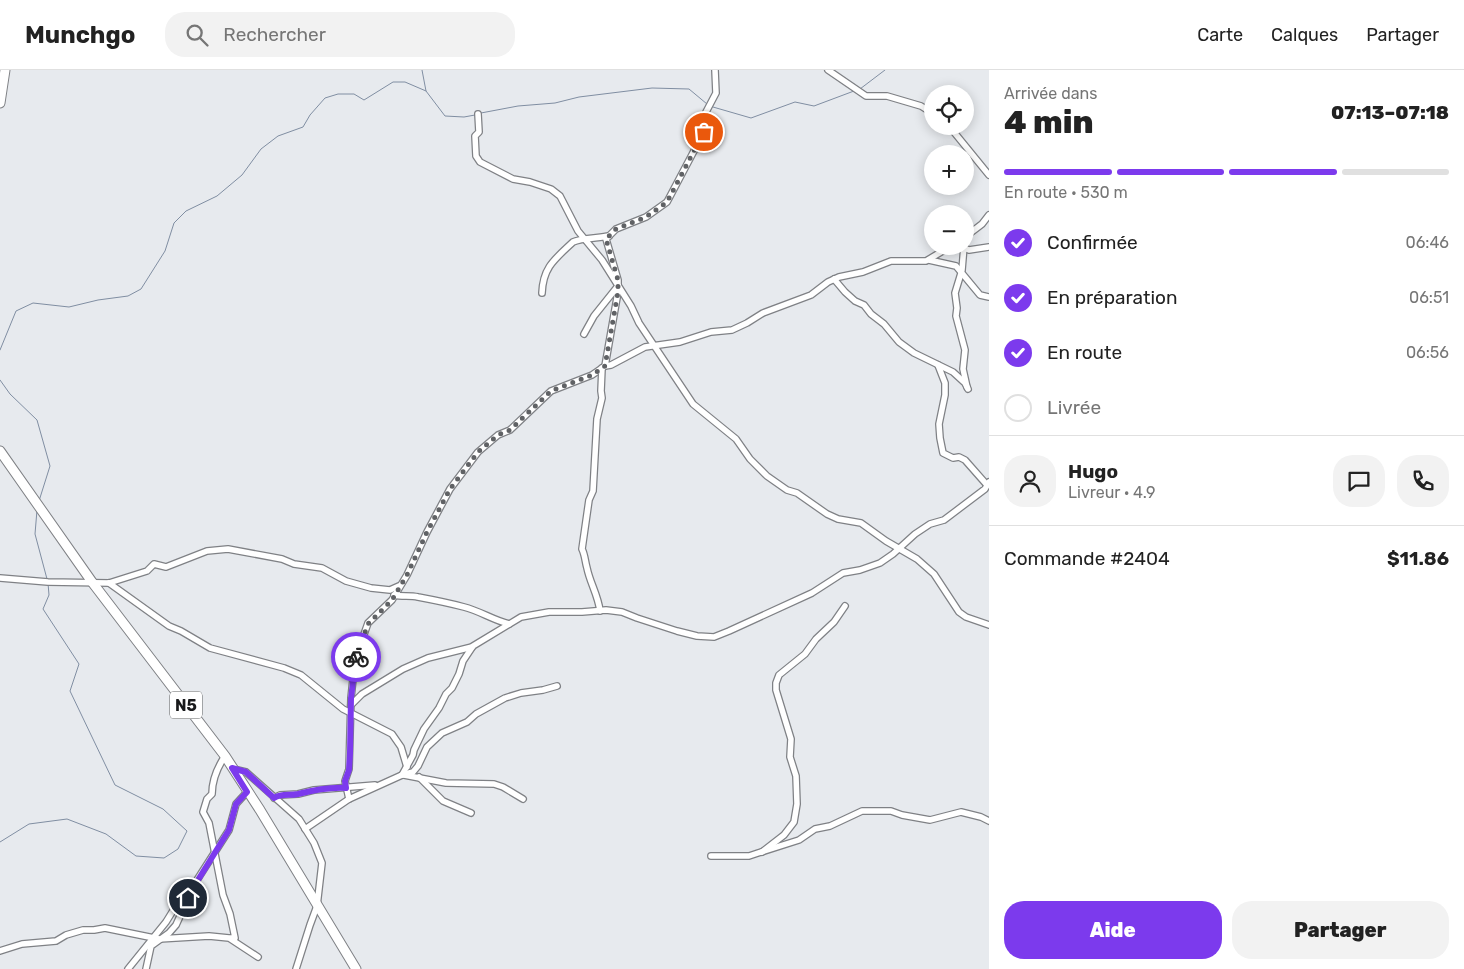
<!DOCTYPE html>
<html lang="fr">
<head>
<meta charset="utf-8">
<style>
	body { margin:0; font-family:Rubik,sans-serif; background:#f2f2f2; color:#222; height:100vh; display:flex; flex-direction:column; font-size:19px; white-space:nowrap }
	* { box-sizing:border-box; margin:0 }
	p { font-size:16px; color:#767676 }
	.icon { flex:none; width:28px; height:28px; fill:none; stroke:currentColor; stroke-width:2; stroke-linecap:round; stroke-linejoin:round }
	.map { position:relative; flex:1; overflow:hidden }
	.details { display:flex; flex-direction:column; background:#fff; width:475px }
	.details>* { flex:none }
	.buttons { position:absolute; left:924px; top:15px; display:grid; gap:10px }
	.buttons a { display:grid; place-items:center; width:50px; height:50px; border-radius:50%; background:#fff; box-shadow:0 2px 12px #0003; font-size:25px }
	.pin { position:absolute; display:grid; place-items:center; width:42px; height:42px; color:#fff; margin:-21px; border:2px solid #fff; border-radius:50%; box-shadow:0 1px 5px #0007 }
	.courier { position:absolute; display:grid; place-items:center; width:50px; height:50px; margin:-25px; border:4px solid #7c3aed; border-radius:50%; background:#fff; color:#222; box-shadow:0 1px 6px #0007 }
	.summary em { font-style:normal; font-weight:800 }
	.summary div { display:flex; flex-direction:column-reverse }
	.summary { display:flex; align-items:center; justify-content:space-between; height:85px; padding:0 15px }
	h1 { font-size:32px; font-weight:800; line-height:38px }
	.bar { display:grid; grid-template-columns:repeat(4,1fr); gap:8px 5px; align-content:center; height:60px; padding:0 15px }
	.bar i { height:6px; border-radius:4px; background:#e0e0e0 }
	.bar .on { background:#7c3aed }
	.bar p { grid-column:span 4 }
	.line { display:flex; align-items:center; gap:12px; padding:0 15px; border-top:1px solid #e0e0e0 }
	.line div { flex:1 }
	.round { display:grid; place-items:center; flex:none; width:52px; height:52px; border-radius:20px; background:#f2f2f2 }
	ol { padding:0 15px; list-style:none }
	li { display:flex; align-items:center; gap:15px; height:55px }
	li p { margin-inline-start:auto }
	li .icon { padding:5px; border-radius:50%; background:#7c3aed; color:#fff; stroke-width:4 }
	li:last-child { color:#767676 }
	li i { width:28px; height:28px; border:2px solid #e0e0e0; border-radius:50% }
	.primary-button { display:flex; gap:10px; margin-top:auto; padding:10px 15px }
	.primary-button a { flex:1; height:58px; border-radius:20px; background:#7c3aed; color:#fff; font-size:20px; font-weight:800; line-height:58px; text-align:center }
	.primary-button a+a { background:#f2f2f2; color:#222 }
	header { display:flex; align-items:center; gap:30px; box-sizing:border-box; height:70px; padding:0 25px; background:#fff; border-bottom:1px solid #e0e0e0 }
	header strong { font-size:24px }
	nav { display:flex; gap:28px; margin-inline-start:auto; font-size:18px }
	.search { width:350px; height:45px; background:#f2f2f2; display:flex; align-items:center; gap:12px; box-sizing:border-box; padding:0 18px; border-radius:20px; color:#767676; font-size:19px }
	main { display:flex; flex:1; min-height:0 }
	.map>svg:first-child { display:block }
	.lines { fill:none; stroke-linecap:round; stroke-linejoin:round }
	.stream { stroke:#808ea2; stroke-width:1 }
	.minor-casing { stroke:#7f8185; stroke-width:8 }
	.highway-casing { stroke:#7f8185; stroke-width:11 }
	.minor { stroke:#fff; stroke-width:5.5 }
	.highway { stroke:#fff; stroke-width:9 }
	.done { stroke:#606265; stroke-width:5; stroke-dasharray:0 9 }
	.route { stroke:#7c3aed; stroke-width:6 }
	.labels { text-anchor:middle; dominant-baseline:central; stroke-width:4; stroke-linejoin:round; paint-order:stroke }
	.shield { fill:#fff; stroke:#5d5e5f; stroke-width:1 }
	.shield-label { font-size:16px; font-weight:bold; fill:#18191b }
</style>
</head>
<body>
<header>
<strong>Munchgo</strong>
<div class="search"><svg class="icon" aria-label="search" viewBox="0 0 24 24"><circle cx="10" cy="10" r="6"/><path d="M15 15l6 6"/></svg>Rechercher</div>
<nav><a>Carte</a><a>Calques</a><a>Partager</a></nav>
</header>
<main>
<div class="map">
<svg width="989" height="899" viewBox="0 0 989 899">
	<rect width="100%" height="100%" fill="#e7eaee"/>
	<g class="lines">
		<!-- stream -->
		<g class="stream">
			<polyline points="422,0 426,21 445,46 464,47 475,45"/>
			<polyline points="860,19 885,0"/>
			<polyline points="713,37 751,48 795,32 814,36 854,21"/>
			<polyline points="481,43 518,36 555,33 579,27 652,18 689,19 707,34"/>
			<polyline points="0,280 16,241 33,233 69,237 98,230 128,226 141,219 165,181 174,153 186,141 217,126 242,105 261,79 278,66 303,57 310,45 325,28 338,24 354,24 364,30 393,12 405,12 426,21"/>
			<polyline points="0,310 10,324 37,350 50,396 39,431"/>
			<polyline points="37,440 35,464 47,509"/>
			<polyline points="0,772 29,754 67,749 106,764 136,786 164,788 178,779 187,761 163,739 115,715 70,621 79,594 43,539 49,525 48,513"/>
		</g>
		<defs>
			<g id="minor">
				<polyline points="828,0 866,26 887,26 921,36 932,43"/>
				<polyline points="478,44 479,62 475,66 476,86 480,92 513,109 530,112 551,119 560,126 578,161 602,190 631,236 639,253 693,334 736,369 750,389 767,406 787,420 797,423 827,444 838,449 861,453 886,471 917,489 934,504 959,542 966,547 989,555"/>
				<polyline points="949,56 989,105"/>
				<polyline points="965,167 982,154 989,145"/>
				<polyline points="964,176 962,200 955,223 957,238 956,246 965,280 963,299 967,317"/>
				<polyline points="964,178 969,180 989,177"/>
				<polyline points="929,190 956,196 980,225 989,227"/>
				<polyline points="834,209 845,222 855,231 864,235 871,244 884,254 899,272 914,283 953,302 965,313 968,319"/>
				<path d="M542,223C543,197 555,189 573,172C580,168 599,168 609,166"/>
				<polyline points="584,264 594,246 618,216"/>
				<polyline points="938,295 945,313 945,325 939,354 940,368 943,383 953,388 959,387 965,390 987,415"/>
				<polyline points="605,296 611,295 645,277 680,272 711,262 732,260 747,253 763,243 811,225 828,212 839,207 863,202 891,191 926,191 951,176"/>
				<polyline points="0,508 48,512 109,513 147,501 154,494 166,497 207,481 228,479 282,489 294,494 322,498 346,511 371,518 390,520 399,516"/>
				<polyline points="109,513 169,556 181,561 210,578 284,598 301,605 343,639 392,664 401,677 407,697"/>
				<path d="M394,525C402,527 410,525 418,527C434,530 449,533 464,537C480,541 493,550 509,554"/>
				<path d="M600,541C598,525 590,513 587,498C585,491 585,485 582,479L589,430L593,421L597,349L602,328L601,321L602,298"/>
				<polyline points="351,635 362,624 403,599 428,588 472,577"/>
				<path d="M225,686C217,698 212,709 212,724L207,729L203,742L209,753L223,825L230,844L235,868H231"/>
				<polyline points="233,699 246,702 299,749 314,773 322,793 317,836 310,855 296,899"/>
				<polyline points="402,705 413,702 418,696 427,677 442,663 467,652 476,644 505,628 521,623 543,620 557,616"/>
				<polyline points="404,705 446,713 494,714 503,717 523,729"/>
				<polyline points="419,707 443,731 471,743"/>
				<polyline points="274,728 280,725 298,724 314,720 375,715"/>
				<polyline points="349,729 345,711 349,699 351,628 355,590 368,553 392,530 407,505 427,462 450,419 478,382 498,365 510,360 551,321 592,305 605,296 618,222 618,210 606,169 616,159 646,147 667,132 704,62 706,42 716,23 715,0"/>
				<polyline points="305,759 349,729 402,705 413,685 414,680 424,659 439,638 446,624 452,618 459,604 463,591 473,576 521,547 549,542 582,542 606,540 622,542 637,548 677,561 697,566 714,567 729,561 812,523 843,503 860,500 880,493 893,484 915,464 930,454 944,450 985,419 989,412"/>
				<polyline points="762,782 784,765 794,752 797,734 796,706 790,687 791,669 776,620 776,613 779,605 805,584 816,569 834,552 845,536"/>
				<polyline points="711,786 749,786 758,783 799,770 815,759 830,756 862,741 891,741 902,745 930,750 961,742 981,747 989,751"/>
				<polyline points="0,881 22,874 56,871 66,865 83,860 94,860 105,858 159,869 209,866 229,868 258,887"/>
				<polyline points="128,899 166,852 187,818"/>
				<polyline points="146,899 151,876 169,863 176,855 186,833 191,817 197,810 229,760 236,734 247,722"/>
			</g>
			<g id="highway">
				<polyline points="0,33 5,0"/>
				<polyline points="0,381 92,512 225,686 260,740 356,899"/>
			</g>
		</defs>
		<!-- minor casing -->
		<use href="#minor" class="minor-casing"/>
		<!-- highway casing -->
		<use href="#highway" class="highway-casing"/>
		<!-- minor -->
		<use href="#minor" class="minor"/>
		<!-- highway -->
		<use href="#highway" class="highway"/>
	</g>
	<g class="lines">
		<!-- done -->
		<polyline class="done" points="356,587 368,554 392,530 407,505 427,462 450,419 478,382 498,365 510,360 551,321 592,305 605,296 618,222 618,210 606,169 616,159 646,147 667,132 704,62"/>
		<!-- route -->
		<path class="route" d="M188,828L191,817L198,810L229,760L236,734L247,722L232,698L246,702L274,728C282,723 289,726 298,724C314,720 329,717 346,718L345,711L349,700L350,683L351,628L356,587"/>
	</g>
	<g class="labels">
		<!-- shield labels -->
		<rect class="shield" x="170" y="621.5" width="32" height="27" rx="4"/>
		<g class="shield-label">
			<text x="186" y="635">N5</text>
		</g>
	</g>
</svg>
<div class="buttons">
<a><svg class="icon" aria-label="locate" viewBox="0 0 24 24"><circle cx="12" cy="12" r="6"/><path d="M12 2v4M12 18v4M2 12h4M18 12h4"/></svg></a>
<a>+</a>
<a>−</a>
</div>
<div class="pin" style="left:704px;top:62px;background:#ea580c"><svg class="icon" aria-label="bag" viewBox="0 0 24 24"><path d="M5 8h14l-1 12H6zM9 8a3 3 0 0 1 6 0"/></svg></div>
<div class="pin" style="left:188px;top:828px;background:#1f2937"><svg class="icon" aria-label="home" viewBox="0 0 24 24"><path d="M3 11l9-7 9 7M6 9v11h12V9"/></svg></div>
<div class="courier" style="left:356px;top:587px"><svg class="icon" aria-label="bike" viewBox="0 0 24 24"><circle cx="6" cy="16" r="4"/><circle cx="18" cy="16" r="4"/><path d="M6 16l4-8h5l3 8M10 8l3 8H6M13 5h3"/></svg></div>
</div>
<section class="details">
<div class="summary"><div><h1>4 min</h1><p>Arrivée dans</p></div><em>07:13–07:18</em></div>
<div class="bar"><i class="on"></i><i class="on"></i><i class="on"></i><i></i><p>En route · 530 m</p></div>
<ol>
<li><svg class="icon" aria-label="check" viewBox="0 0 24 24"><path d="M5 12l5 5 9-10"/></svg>Confirmée<p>06:46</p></li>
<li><svg class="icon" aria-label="check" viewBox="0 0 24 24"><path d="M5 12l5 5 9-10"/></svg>En préparation<p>06:51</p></li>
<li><svg class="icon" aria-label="check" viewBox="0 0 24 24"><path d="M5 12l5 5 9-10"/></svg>En route<p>06:56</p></li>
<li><i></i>Livrée</li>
</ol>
<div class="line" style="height:90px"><a class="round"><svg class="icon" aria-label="person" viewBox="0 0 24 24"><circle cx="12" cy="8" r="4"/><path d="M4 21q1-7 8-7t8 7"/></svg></a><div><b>Hugo</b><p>Livreur · 4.9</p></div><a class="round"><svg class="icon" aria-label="chat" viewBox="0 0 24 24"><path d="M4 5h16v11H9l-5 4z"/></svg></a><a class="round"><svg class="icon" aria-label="phone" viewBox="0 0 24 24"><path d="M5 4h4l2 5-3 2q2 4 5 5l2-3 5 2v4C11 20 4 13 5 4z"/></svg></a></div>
<div class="line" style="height:65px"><div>Commande #2404</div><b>$11.86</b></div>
<div class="primary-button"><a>Aide</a><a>Partager</a></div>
</section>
</main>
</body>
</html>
